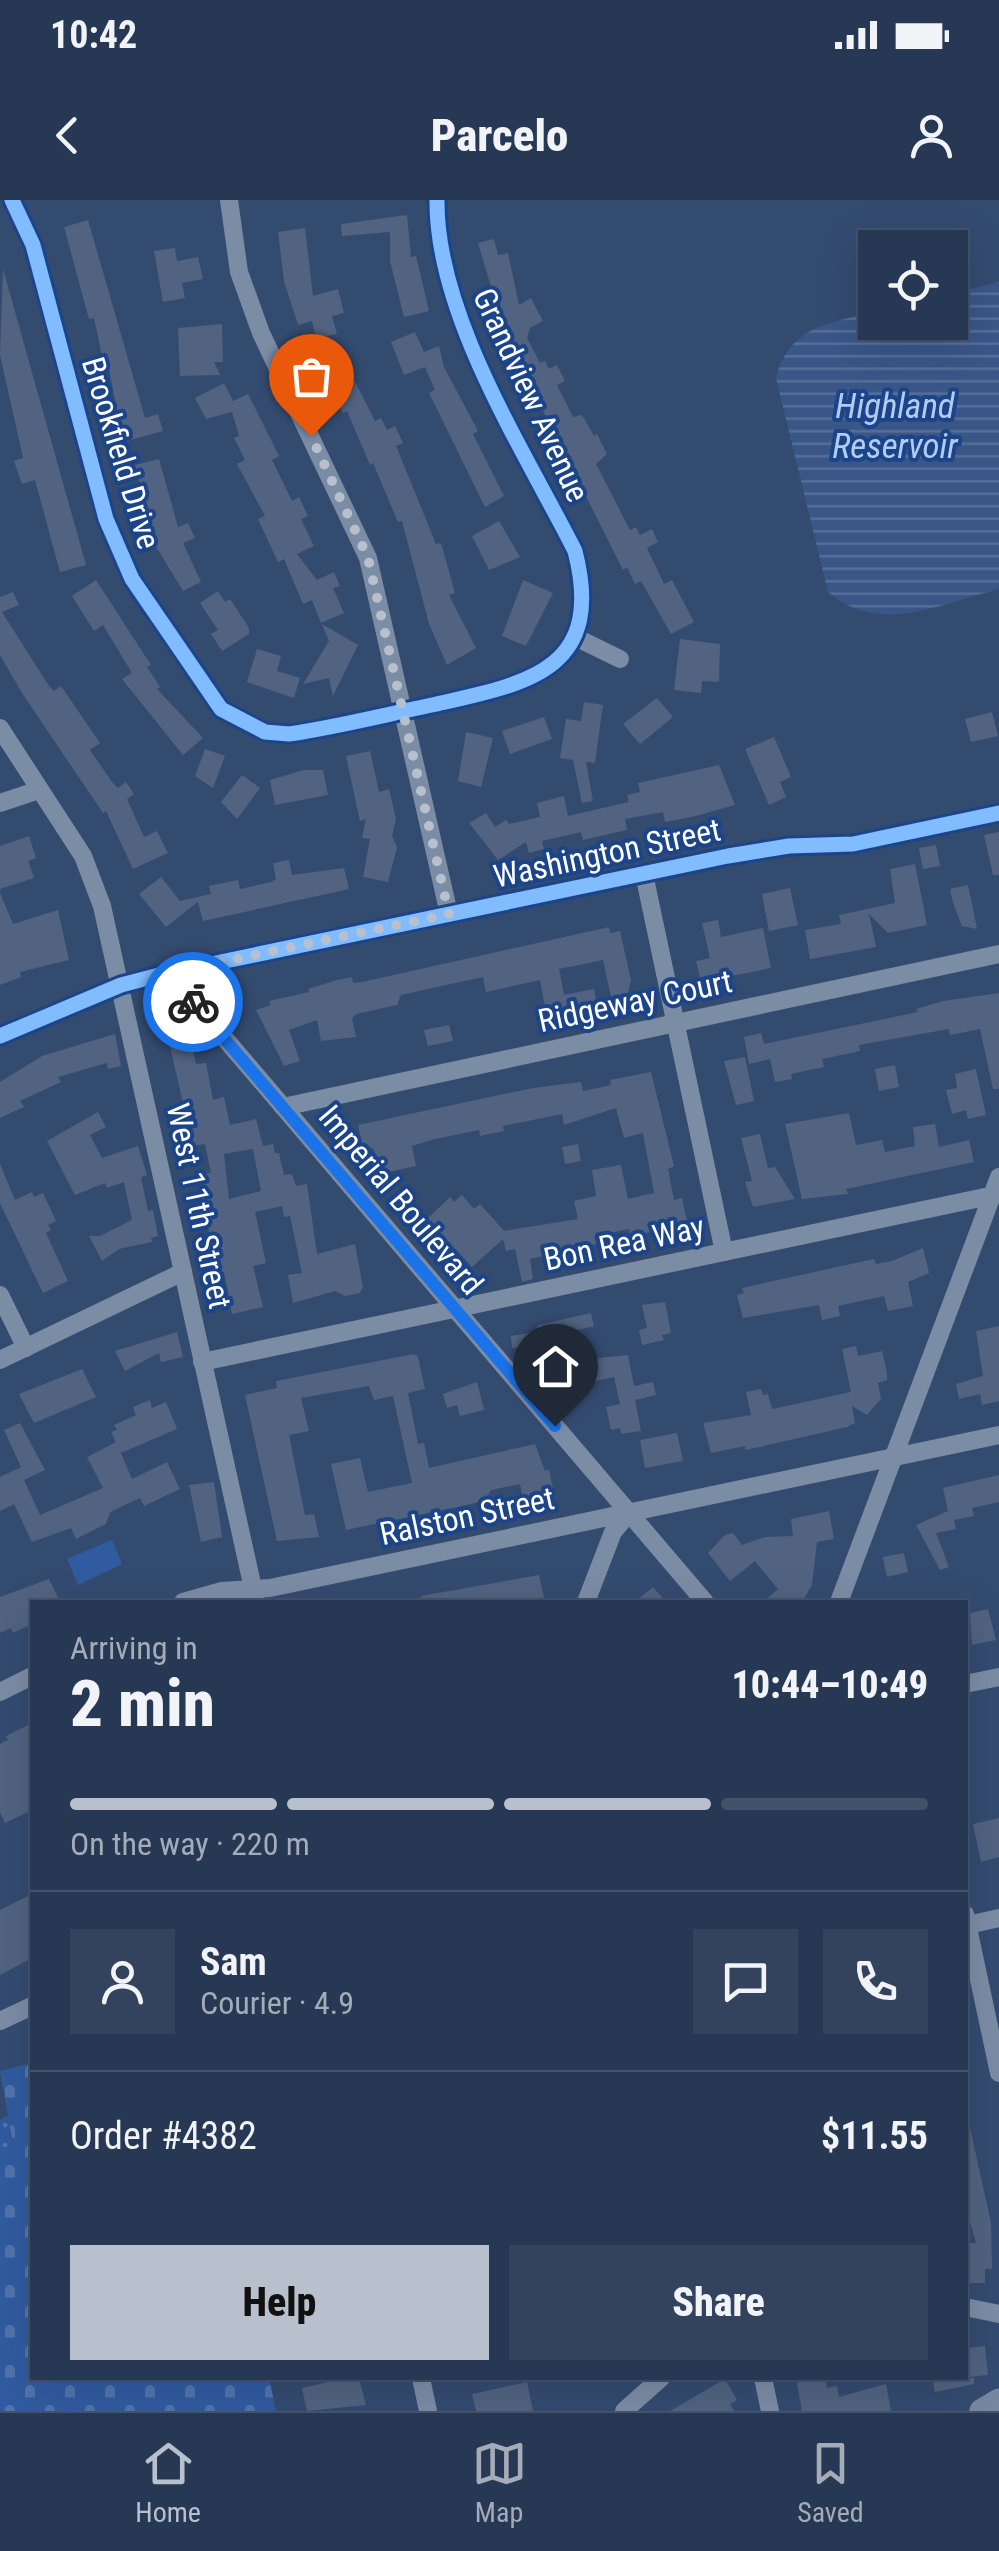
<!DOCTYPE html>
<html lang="en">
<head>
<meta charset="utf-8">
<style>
	body { margin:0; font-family:"Roboto Condensed",sans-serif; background:#33435e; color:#f1f3f6; height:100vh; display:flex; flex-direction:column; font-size:38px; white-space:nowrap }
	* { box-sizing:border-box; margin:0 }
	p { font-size:32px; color:#a4acb8 }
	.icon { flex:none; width:55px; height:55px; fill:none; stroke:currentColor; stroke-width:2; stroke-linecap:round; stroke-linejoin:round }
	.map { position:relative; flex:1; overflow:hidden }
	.drawer { position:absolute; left:30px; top:1400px; width:938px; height:780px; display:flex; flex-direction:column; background:#273854; border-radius:0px; box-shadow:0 10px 40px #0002,0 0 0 2px #43526b }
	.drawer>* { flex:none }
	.tools { position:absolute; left:858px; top:30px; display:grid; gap:20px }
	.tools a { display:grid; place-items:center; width:110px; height:110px; border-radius:0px; background:#273854; box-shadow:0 10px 40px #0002,0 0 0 2px #43526b; font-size:50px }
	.pin { position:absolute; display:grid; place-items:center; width:85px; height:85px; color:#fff; margin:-102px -42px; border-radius:50% 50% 50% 0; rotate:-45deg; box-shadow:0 0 10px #0007 }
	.pin .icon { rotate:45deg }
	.courier { position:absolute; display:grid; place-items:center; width:100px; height:100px; margin:-50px; border:8px solid #1a73e8; border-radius:50%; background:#fff; color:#222; box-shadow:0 2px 12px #0007 }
	.overview em { font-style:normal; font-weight:800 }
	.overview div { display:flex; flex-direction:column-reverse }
	.overview { display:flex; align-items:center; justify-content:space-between; height:170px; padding:0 40px }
	h1 { font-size:65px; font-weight:800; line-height:75px }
	.bar { display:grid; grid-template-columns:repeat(4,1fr); gap:15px 10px; align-content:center; height:120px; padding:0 40px }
	.bar i { height:12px; border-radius:8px; background:#43526b }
	.bar .current { background:#b8c0cd }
	.bar p { grid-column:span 4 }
	.line { display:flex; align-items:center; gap:25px; padding:0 40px; border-top:2px solid #43526b }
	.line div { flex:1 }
	.round { display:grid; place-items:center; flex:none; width:105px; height:105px; border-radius:0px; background:#33435e }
	.cta { display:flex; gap:20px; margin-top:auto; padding:20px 40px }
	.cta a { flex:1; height:115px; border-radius:0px; background:#b8c0cd; color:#111; font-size:40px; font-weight:800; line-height:115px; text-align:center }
	.cta a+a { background:#33435e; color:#f1f3f6 }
	.status { display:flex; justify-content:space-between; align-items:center; height:70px; padding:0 50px; background:#273854; direction:ltr }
	.status svg { height:28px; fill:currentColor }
	header { display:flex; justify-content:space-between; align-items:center; height:130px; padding:0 40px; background:#273854; font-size:45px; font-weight:800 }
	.tab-bar { display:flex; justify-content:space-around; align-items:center; height:140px; border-top:2px solid #43526b; background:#273854; font-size:28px; color:#a4acb8 }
	.tab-bar a { display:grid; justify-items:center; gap:5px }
	.tab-bar .current { color:#b8c0cd }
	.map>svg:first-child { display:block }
	.grass { fill:url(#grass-dots) }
	.cemetery { fill:url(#cemetery-stones) }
	.green { fill:#315ba0 }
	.water { fill:url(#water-rules) }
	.building { fill:#516380; fill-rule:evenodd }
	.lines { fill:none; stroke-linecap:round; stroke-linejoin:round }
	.minor { stroke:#7b8ca5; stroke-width:18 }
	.secondary { stroke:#7787a1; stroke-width:25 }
	.cycleway-casing { stroke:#1c4589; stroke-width:21 }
	.cycleway { stroke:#80bcff; stroke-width:15 }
	.done { stroke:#b8c0cd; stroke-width:10; stroke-dasharray:0 18 }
	.route { stroke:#1a73e8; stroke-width:12 }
	.labels { text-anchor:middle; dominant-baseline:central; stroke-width:8; stroke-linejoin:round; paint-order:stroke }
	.street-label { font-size:32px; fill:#fff; stroke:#1c4589 }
	.water-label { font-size:35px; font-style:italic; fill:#b2ccf3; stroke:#1c4589 }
</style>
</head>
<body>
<div class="status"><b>10:42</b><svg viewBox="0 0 49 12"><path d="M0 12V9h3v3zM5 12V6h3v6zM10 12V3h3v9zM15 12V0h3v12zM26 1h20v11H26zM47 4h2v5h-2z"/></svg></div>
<header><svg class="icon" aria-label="back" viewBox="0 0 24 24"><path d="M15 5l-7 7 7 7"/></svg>Parcelo<svg class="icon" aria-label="person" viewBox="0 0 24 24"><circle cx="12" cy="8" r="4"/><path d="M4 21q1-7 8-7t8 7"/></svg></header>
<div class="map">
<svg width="999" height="2211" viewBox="0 0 999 2211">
	<defs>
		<pattern id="grass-dots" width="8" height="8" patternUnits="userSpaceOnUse" patternTransform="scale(2.5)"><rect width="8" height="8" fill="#315ba0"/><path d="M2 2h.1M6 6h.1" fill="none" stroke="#5074ae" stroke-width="1.8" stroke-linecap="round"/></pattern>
		<pattern id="cemetery-stones" width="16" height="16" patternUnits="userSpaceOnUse" patternTransform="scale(2.5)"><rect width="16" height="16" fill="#315ba0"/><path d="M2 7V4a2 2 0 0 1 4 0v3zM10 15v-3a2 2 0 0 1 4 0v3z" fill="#5074ae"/></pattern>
		<pattern id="water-rules" width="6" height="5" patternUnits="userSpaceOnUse" patternTransform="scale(2.5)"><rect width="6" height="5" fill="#395687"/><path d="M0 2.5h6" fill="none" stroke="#576f99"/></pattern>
	</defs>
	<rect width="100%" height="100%" fill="#344b70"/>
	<!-- grass -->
	<polygon class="grass" points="8,1916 14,1949 0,1955 0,1920"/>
	<!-- cemetery -->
	<polygon class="cemetery" points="32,1863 32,2178 269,2178 276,2211 0,2211 0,1955 14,1949 0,1871"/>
	<!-- green -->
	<polygon class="green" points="112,1340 122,1364 78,1385 67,1359"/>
	<!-- water -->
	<path class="water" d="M999,82V389C939,404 879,436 828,392L776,178C790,126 828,123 875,112V122H950V94Z"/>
	<!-- building -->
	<g class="building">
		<polygon points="407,15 411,57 416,56 429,111 404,117 390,61 390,32 342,36 341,24"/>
		<polygon points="88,20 145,218 158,214 163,231 123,242 108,164 104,165 94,118 89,119 64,27"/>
		<polygon points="305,28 313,96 338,89 344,113 332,116 337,134 316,139 312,121 298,125 284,81 278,32"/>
		<polygon points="494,39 498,55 508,53 519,105 531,98 543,121 530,128 527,138 540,163 545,161 549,169 557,165 565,181 557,185 573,217 582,215 594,236 597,234 607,254 596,264 630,330 636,327 640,335 652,329 658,342 647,348 664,384 672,380 694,422 671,434 641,381 635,384 627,367 623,370 506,137 478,43"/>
		<polygon points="175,48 177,61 198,57 203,79 182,83 185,98 163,102 154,51"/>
		<polygon points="3,69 86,365 60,372 35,280 22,284 14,261 23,258 0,155"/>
		<polygon points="222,124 223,162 214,162 220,175 180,176 178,128"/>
		<polygon points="415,132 424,152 439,146 444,167 478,231 473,234 504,296 485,307 429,193 435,190 425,167 404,175 391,142"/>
		<polygon points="345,162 375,221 381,218 387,230 395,226 403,243 396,246 436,344 441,343 455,393 449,395 476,448 447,465 429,424 402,321 398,322 373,263 370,265 347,211 343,213 322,173"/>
		<polygon points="224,183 233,201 248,194 279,256 272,260 292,301 299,297 308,316 301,319 314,346 297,354 317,380 334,372 340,386 333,388 344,413 321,423 312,400 303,404 284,359 278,362 258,319 265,316 237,264 245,260 234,238 239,236 232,212 206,219 195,198"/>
		<polygon points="159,259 178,327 188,323 195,338 183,343 201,382 183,391 152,340 136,285 140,284 135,265"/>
		<polygon points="499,321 520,357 489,370 472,336"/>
		<polygon points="96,380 151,465 147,467 160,487 157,489 203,538 183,555 122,479 132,473 103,425 94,431 72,396"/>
		<polygon points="523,380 553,393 526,446 502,436"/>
		<polygon points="218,391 225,402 230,399 249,428 249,434 222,451 211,434 218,430 200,403"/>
		<polygon points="13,392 19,405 2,412 49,486 54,491 61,486 100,543 90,550 112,582 118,588 126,582 134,594 127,599 144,637 157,631 168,653 133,669 106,611 103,613 22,493 0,455 0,397"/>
		<polygon points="322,424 358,445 333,496 329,478 303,484 329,441"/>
		<polygon points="680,439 720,444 719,482 702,481 701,493 674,490"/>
		<polygon points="257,449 281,456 277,471 300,478 294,498 247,482"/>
		<polygon points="657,498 673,517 640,544 623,524"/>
		<polygon points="584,502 603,505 595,563 586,562 593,601 582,603 573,560 560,558 566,519 581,521"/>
		<polygon points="992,512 998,536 971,542 965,519"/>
		<polygon points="544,517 552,539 510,554 502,531"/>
		<polygon points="466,532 493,538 481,587 458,581"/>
		<polygon points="774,537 791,577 780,582 786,597 769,605 745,549"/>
		<polygon points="205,549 225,556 213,588 195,576"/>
		<polygon points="370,551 379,592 389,589 396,619 392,636 397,647 388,682 363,677 370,639 362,638 366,619 360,621 346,556"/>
		<polygon points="719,565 735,605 696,616 665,622 663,612 625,619 627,630 583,640 581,632 542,641 544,649 529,653 526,642 498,660 469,623 486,613 495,627 506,620 509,624 540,617 537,603 564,596 568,616 629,602 627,595 640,592 638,583"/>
		<polygon points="304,570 323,570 328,595 275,605 270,580"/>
		<polygon points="242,575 260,588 237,619 221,602"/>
		<polygon points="999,632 999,675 993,675 984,635"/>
		<polygon points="29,636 36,658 28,661 34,678 0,689 0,646"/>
		<polygon points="936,645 940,666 923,669 919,648"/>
		<polygon points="289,660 292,675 344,668 349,689 203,721 198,702 166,727 139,694 161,677 180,701 211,694 209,686 238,680 240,689 271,682 276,679 273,663"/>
		<polygon points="915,664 927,725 888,733 869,714 876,747 810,759 805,730 841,724 839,715 895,703 890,669"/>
		<polygon points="968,685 977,729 962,726 953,703 950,689"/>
		<polygon points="790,688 798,725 769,731 762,694"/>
		<polygon points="0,693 13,724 58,710 69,760 20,772 21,777 0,785"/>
		<polygon points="718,720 721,737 763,728 771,768 701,782 696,761 710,758 702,723"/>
		<polygon points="609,727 610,733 620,731 631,780 628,793 611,797 603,760 559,769 564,795 594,789 597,804 546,812 540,780 486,792 483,777 401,795 397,805 356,814 352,819 356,837 321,841 317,820 289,830 300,861 284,866 256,810 271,805 269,801 309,792 308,789 337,780 352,777 353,783 362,782"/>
		<polygon points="999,793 999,889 993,889 980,829 950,835 949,829 859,845 860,851 822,859 824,867 791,874 792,879 775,882 770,859 749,864 744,837 761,833 764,844 918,812 916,809 943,801"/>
		<polygon points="449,825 453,841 428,846 424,830"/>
		<path d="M190,833L196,864L206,863L213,900L224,897L230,925L256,919L263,946L273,944L275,953H279L284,975L292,974L296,986L307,984L317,1054L355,1044L363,1087L360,1093L345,1096L335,1091L293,1103L288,1075L302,1073L290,1016L284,1017L282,1006L255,1012L266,1063L253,1066L263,1107L232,1114L224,1072L217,1074L200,985L205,984L203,974L211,973L205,944L193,946L168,838ZM253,949L261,991L229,999L224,954Z"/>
		<polygon points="115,834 121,866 108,869 107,863 58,877 61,882 20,901 24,907 0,918 0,882 42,856"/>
		<polygon points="745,857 754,901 736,905 724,861"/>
		<polygon points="895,865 899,887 879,891 875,869"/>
		<polygon points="976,869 986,915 968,919 966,910 952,914 946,890 957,888 955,874"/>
		<polygon points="651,872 674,966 668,969 674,1000 682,998 688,1026 644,1033 644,1037 632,1040 629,1029 594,1036 596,1044 530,1059 533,1079 522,1082 515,1049 506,1051 503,1039 472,1067 438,1030 431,1037 421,1025 450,997 454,1002 462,995 474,1009 480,1004 504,1031 578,1019 574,1001 596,996 592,970 621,965 628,999 654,993 643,933 624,938 616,908 564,925 562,914 503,926 504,931 480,936 479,930 435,939 412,946 416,966 384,973 373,948 363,950 358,925 533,888 581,882 583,891 611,885 610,880"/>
		<polygon points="98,912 106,927 90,935 102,958 138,946 147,975 141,977 148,1011 153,1010 158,1036 151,1038 152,1042 119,1049 102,1061 89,1036 100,1036 132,1020 124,982 107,988 105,983 75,995 47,941"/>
		<polygon points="849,913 856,945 882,940 885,952 915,946 913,927 935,924 939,947 969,940 974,962 846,989 848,994 802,999 785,924"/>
		<polygon points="760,934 768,968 775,967 795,999 753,1007 745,982 752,981 741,938"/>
		<polygon points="578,944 581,961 565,964 562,947"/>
		<polygon points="0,964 15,1000 32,992 34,997 43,993 56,1021 48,1025 51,1030 46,1033 68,1081 43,1093 0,1003"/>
		<polygon points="923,1048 929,1073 908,1082 913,1106 888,1111 884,1096 838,1106 840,1116 822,1120 819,1105 743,1118 737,1095 744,1093 742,1088 874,1059 876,1064 892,1061"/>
		<polygon points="665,1102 671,1133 662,1135 664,1140 642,1145 639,1130 647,1128 642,1105"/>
		<polygon points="591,1113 594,1126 561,1134 564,1149 543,1152 542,1144 512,1148 511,1136 536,1132 538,1125"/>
		<polygon points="999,1126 999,1201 982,1205 980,1194 959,1199 956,1184 983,1176 976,1131"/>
		<polygon points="177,1132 183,1157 161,1162 159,1153 125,1171 115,1151"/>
		<polygon points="856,1146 858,1156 882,1151 887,1172 887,1180 878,1183 881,1199 867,1215 852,1206 855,1223 847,1227 746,1250 745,1246 711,1253 703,1223 751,1215 746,1192 761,1189 763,1195 768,1194 772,1209 851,1192 842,1149"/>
		<polygon points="414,1154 418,1157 425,1189 408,1193 418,1244 424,1243 429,1268 535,1244 545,1271 549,1270 555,1299 524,1305 520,1284 491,1290 485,1301 346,1330 331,1264 360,1258 368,1292 412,1283 393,1196 374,1200 369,1186 301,1198 309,1231 289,1235 305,1315 314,1314 319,1337 277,1341 245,1195 277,1188 276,1181"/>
		<polygon points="628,1155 634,1186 653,1182 656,1195 635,1200 641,1231 621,1234 620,1228 611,1230 606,1207 620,1204 614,1177 578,1185 569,1161"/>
		<polygon points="82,1169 96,1197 34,1223 19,1194"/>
		<polygon points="477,1182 484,1210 460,1216 457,1205 447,1208 443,1194"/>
		<polygon points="150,1200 152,1208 166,1202 177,1229 121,1253 111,1232 117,1230 114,1225 136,1215 133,1207"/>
		<polygon points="20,1223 45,1270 24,1280 40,1315 103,1288 87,1257 116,1242 132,1279 167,1262 180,1289 144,1306 140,1298 110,1312 106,1324 76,1339 71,1328 32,1342 14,1304 0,1311 0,1277 21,1267 4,1230"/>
		<polygon points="677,1233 683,1261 645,1268 640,1240"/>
		<polygon points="999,1275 999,1302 972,1308 974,1316 954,1320 956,1329 936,1333 949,1367 940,1370 916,1325 948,1311 943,1288"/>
		<polygon points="214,1282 222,1337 201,1342 189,1285"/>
		<polygon points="829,1311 834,1339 817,1342 812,1385 802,1402 763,1402 778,1389 755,1361 730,1381 708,1353 725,1335 733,1333 742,1345 765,1337 793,1336 791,1319"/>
		<polygon points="904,1353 908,1372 887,1377 883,1357"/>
		<polygon points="539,1375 545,1402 421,1402 421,1396"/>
		<polygon points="49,1379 60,1402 32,1402 32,1424 13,1433 11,1428 0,1433 0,1397"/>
		<polygon points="653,1387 666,1402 635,1402"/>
		<polygon points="988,1409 996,1440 972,1445 970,1413"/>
		<polygon points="32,1523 32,1610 5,1623 0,1612 0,1544 8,1540 6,1536"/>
		<polygon points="999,1618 999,1657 981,1662 973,1624"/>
		<polygon points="32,1694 32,1758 0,1775 0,1710"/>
		<polygon points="965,1928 970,1928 991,2023 992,2069 985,2069 985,2083 965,2083 965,2043 976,2043 965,2003"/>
		<polygon points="985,2146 988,2175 969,2177 966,2148"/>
		<polygon points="328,2178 359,2178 366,2205 307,2211 302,2188 329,2182"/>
		<polygon points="796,2178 825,2178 827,2188 837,2186 839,2197 886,2184 891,2211 802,2211"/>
		<polygon points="932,2178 974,2178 974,2184 935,2192"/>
		<polygon points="725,2179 737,2200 730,2204 734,2211 670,2211"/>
		<polygon points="527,2182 533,2211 476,2211 472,2194"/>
	</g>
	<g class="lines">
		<!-- minor -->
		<g class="minor">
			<path d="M12,0L33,45L106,319L132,379L221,509L265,532L289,534C337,527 384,515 432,505C525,484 606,472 575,351C524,250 436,115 437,0"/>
			<polyline points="229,0 239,72 261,133 368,358 449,714"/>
			<polyline points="575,437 620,459"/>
			<polyline points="0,528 83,656 102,706 256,1402"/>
			<polyline points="0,603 39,590"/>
			<polyline points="644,674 724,1052"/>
			<polyline points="169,773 705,1402"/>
			<polyline points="0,836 121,785 163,774 728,656 789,646 853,644 999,613"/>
			<polyline points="283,907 999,754"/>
			<polyline points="0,1095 26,1148"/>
			<polyline points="0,1160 183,1072"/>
			<polyline points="202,1162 999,994"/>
			<polyline points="183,1402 222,1391 270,1388 999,1235"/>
			<polyline points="586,1402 613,1332 629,1313"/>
			<polyline points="839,1402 999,977"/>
			<polyline points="965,1484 999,1477"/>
			<polyline points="0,1492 32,1476"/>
			<polyline points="965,1714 999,1873"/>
			<polyline points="968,1725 999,1718"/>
			<polyline points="0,1821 32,1806"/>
			<polyline points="965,2107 999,2114"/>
			<polyline points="421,2178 428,2211"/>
			<polyline points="763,2178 770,2211"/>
			<polyline points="624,2211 661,2178"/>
		</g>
		<!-- secondary -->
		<polyline class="secondary" points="982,2211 999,2201"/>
		<defs>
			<g id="cycleway">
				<path d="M12,0L33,45L106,319L132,379L221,509L265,532L289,534C337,527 384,515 432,505C525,484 606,472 575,351C524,250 436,115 437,0"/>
				<polyline points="0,836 121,785 163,774 728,656 789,646 853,644 999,613"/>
			</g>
		</defs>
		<!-- cycleway casing -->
		<use href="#cycleway" class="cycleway-casing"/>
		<!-- cycleway -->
		<use href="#cycleway" class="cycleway"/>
	</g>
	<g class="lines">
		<!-- done -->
		<polyline class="done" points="193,802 169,773 449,714 368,358 311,236"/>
		<!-- route -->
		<polyline class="route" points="193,802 555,1226"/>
	</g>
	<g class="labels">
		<!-- street labels -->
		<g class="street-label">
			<text transform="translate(531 195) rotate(65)">Grandview Avenue</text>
			<text transform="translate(121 253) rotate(73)">Brookfield Drive</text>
			<text transform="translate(607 653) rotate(-12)">Washington Street</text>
			<text transform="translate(635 801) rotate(-12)">Ridgeway Court</text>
			<text transform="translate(401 1000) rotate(50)">Imperial Boulevard</text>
			<text transform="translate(199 1006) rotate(78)">West 11th Street</text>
			<text transform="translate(624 1043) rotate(-12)">Bon Rea Way</text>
			<text transform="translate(467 1316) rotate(-12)">Ralston Street</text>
		</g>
		<!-- water labels -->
		<g class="water-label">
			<text x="895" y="206">Highland<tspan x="895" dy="40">Reservoir</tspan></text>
		</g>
	</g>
</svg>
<div class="tools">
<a><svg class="icon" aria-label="locate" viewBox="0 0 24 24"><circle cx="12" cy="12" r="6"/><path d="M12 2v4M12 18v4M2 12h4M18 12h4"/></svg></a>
</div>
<div class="pin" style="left:311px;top:236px;background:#ea580c"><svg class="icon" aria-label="bag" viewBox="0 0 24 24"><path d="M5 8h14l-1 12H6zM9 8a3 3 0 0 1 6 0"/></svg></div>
<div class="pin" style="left:555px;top:1226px;background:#1f2937"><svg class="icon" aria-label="home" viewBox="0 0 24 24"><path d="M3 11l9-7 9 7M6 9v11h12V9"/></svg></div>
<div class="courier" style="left:193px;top:802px"><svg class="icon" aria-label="bike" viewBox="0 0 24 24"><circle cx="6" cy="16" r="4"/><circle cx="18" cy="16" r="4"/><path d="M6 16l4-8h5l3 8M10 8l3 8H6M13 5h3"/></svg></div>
<section class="drawer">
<div class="overview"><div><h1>2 min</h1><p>Arriving in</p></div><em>10:44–10:49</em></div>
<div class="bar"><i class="current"></i><i class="current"></i><i class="current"></i><i></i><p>On the way · 220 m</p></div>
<div class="line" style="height:180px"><a class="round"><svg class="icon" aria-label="person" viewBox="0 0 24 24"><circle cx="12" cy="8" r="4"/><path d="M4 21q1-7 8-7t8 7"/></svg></a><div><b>Sam</b><p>Courier · 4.9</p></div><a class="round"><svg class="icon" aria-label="chat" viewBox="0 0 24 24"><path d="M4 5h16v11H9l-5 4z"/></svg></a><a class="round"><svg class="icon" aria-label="phone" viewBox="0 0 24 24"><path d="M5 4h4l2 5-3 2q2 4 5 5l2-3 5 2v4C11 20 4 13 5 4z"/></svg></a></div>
<div class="line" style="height:130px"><div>Order #4382</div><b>$11.55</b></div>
<div class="cta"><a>Help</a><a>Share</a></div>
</section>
</div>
<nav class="tab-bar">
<a class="current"><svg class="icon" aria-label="home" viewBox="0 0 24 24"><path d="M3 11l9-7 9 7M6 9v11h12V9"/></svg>Home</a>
<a><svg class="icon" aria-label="map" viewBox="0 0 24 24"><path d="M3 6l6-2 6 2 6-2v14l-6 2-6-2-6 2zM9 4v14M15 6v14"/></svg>Map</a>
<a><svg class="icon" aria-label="saved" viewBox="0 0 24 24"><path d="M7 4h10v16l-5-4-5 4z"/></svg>Saved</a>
</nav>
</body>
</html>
